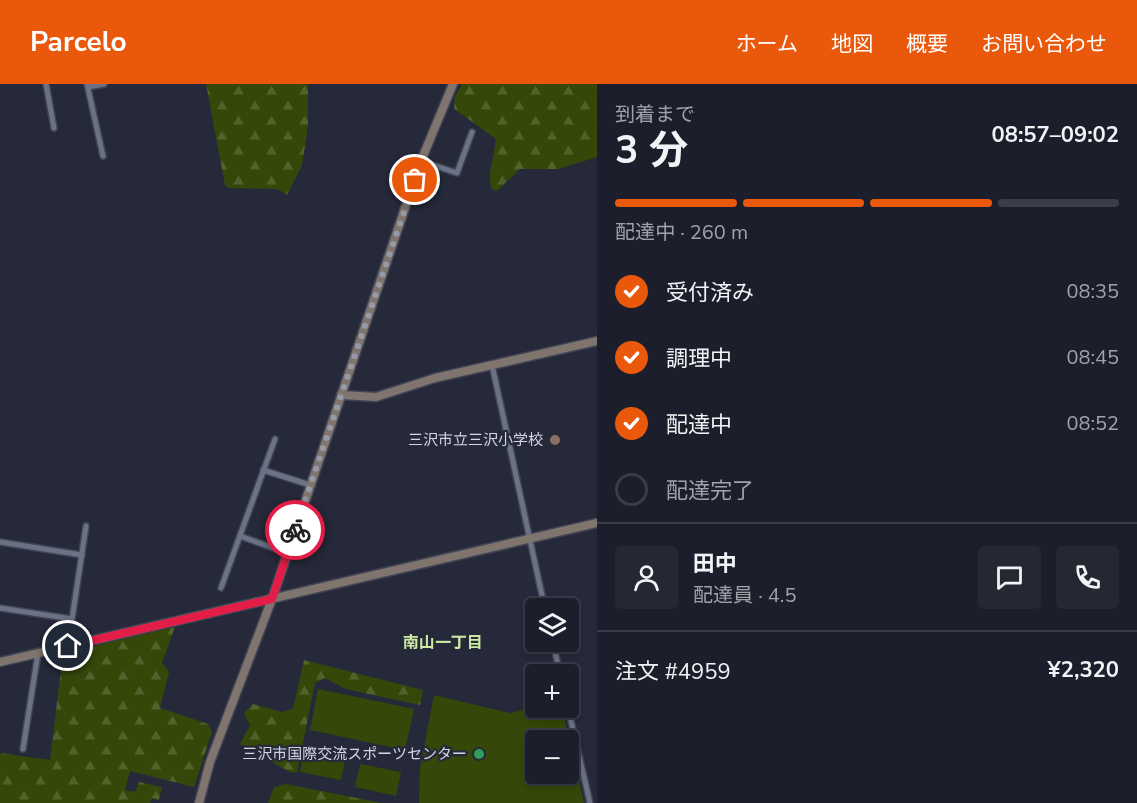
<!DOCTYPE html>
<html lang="ja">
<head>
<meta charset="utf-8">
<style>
	body { margin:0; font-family:"Nunito Sans","Noto Sans JP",sans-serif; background:#252733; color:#f1f3f6; height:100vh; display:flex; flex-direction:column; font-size:22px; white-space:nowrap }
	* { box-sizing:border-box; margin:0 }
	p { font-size:20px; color:#a0a2a9 }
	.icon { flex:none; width:33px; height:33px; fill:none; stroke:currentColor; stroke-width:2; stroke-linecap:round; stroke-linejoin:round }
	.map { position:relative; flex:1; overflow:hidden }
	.panel { display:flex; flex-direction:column; background:#1c1f2b; width:540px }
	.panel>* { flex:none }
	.buttons { position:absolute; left:525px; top:514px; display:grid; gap:12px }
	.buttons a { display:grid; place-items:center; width:54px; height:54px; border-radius:6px; background:#1c1f2b; box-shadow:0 3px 9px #0003,0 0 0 2px #3a3d47; font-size:30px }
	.pin { position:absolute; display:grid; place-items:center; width:51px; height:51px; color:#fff; margin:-26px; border:3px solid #fff; border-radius:50%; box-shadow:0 2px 6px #0007 }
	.courier { position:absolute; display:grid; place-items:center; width:60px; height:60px; margin:-30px; border:4px solid #e11d48; border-radius:50%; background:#fff; color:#222; box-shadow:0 2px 8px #0007 }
	.headline em { font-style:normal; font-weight:700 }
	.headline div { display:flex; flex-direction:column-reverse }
	.headline { display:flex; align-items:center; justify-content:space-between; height:102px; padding:0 18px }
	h1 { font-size:39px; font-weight:700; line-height:45px }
	.bar { display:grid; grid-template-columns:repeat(4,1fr); gap:9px 6px; align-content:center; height:72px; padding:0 18px }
	.bar i { height:8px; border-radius:4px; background:#3a3d47 }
	.bar .selected { background:#ea580c }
	.bar p { grid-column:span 4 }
	.line { display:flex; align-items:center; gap:15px; padding:0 18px; border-top:2px solid #3a3d47 }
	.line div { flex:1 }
	.round { display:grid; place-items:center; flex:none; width:63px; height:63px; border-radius:6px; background:#252733 }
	ol { padding:0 18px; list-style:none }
	li { display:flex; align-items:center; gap:18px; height:66px }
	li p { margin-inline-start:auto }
	li .icon { padding:6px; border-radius:50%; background:#ea580c; color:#fff; stroke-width:4 }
	li:last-child { color:#a0a2a9 }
	li i { width:33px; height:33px; border:3px solid #3a3d47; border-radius:50% }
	header { display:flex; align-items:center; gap:36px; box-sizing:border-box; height:84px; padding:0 30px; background:#ea580c; color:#fff }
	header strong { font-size:28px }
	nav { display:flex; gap:33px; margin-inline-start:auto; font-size:21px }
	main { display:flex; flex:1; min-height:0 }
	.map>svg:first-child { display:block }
	.forest { fill:url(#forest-firs) }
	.pitch { fill:#354809; fill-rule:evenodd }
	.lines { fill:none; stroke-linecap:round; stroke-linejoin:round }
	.street-casing { stroke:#414452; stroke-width:8 }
	.secondary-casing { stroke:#414452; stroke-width:11 }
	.street { stroke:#6c7285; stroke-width:5 }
	.secondary { stroke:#7f746e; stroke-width:8 }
	.done { stroke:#9699a6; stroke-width:6; stroke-dasharray:0 10.8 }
	.route { stroke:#e11d48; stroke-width:8 }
	.education-dot { fill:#8d6e63; stroke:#252939; stroke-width:2 }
	.leisure-dot { fill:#2e9e5b; stroke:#252939; stroke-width:2 }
	.labels { text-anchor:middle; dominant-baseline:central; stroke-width:4.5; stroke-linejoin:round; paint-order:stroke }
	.poi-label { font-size:15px; fill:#d3d6e1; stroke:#252939; text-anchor:end }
	.neighbourhood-label { font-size:16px; font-weight:bold; fill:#cdeaa2; stroke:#252939 }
</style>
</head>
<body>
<header>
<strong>Parcelo</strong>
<nav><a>ホーム</a><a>地図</a><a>概要</a><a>お問い合わせ</a></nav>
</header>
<main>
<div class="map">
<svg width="597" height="719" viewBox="0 0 597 719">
	<defs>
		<pattern id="forest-firs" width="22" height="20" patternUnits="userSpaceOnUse" patternTransform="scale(1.5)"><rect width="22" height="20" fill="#354809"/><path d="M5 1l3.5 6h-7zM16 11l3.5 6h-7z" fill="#51622d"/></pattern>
	</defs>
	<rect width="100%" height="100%" fill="#252939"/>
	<!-- forest -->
	<g class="forest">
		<polygon points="206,0 308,0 308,42 302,81 287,111 277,105 228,104 225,101"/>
		<path d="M462,0H597V73L558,85H520L497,107L493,106C484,93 497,70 495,54L454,25L455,13Z"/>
		<polygon points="175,543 162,579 169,588 160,624 208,640 212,648 194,703 130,687 125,706 135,708 139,698 162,703 159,716 152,714 150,719 0,719 0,669 50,676 63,569"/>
		<polygon points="304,576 423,606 420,621 346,605 325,594 315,599 297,689 290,688 240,660 250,641 244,629 253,620 282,628 293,625"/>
		<polygon points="286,700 382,719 268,719 274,703"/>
	</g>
	<!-- pitch -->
	<g class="pitch">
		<polygon points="318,605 414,625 405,666 310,646"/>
		<path d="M434,611L510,629L535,623L562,624L584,719H419L420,684ZM536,657H568V690H536Z"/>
		<polygon points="304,669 345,677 341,696 300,688"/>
		<polygon points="360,680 401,688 396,712 355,703"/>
	</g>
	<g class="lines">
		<defs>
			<g id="street">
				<polyline points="46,0 54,44"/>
				<polyline points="87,0 103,72"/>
				<polyline points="88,3 104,0"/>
				<polyline points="421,77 457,89 472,48"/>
				<polyline points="492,281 545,525"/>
				<polyline points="263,386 310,401"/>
				<polyline points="240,452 287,469"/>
				<polyline points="0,458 82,471"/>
				<polyline points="221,504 275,355"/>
				<polyline points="0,524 72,535"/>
				<polyline points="553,558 560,591"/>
				<polyline points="68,562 86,442"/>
				<polyline points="568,624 590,719"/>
				<polyline points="23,665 38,569"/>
			</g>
			<g id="secondary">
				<polyline points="341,311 376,313 435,294 597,257"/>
				<polyline points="0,578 597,439"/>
				<polyline points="199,719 210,678 272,515 421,77 453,0"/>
			</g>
		</defs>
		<!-- street casing -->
		<use href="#street" class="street-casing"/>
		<!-- secondary casing -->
		<use href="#secondary" class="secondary-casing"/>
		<!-- street -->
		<use href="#street" class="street"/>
		<!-- secondary -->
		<use href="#secondary" class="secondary"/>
	</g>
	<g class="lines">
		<!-- done -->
		<polyline class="done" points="295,446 415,96"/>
		<!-- route -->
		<polyline class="route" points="68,562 272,515 295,446"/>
	</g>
	<!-- markers -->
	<circle class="education-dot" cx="555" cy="356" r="6"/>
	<circle class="leisure-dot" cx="479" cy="670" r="6"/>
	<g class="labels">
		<!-- poi labels -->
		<g class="poi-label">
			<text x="543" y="356">三沢市立三沢小学校</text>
			<text x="467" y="670">三沢市国際交流スポーツセンター</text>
		</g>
		<!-- neighbourhood labels -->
		<g class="neighbourhood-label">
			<text x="443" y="559">南山一丁目</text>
		</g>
	</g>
</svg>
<div class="buttons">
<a><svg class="icon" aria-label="layers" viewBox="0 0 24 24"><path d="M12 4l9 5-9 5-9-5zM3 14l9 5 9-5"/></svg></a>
<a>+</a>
<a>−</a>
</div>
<div class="pin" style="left:415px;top:96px;background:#ea580c"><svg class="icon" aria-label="bag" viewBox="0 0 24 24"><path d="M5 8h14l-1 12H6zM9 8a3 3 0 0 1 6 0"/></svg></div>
<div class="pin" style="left:68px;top:562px;background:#1f2937"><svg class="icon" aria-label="home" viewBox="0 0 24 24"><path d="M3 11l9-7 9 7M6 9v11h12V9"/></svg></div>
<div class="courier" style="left:295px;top:446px"><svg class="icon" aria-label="bike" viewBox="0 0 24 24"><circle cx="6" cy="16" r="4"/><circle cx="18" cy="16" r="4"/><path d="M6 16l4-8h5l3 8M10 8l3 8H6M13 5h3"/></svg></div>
</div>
<section class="panel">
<div class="headline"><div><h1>3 分</h1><p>到着まで</p></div><em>08:57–09:02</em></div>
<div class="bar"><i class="selected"></i><i class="selected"></i><i class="selected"></i><i></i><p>配達中 · 260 m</p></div>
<ol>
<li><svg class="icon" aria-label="check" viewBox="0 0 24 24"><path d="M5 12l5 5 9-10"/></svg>受付済み<p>08:35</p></li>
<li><svg class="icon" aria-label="check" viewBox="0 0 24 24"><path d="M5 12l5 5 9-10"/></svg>調理中<p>08:45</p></li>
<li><svg class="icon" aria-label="check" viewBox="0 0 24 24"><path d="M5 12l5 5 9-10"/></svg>配達中<p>08:52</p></li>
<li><i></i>配達完了</li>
</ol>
<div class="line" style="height:108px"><a class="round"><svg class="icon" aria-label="person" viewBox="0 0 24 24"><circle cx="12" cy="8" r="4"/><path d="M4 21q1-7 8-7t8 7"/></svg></a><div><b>田中</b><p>配達員 · 4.5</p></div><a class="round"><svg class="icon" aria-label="chat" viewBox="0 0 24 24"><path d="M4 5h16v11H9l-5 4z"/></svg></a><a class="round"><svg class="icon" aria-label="phone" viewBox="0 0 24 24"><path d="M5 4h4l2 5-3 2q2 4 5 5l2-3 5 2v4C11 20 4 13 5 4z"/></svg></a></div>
<div class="line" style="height:78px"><div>注文 #4959</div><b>¥2,320</b></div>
</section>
</main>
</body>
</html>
